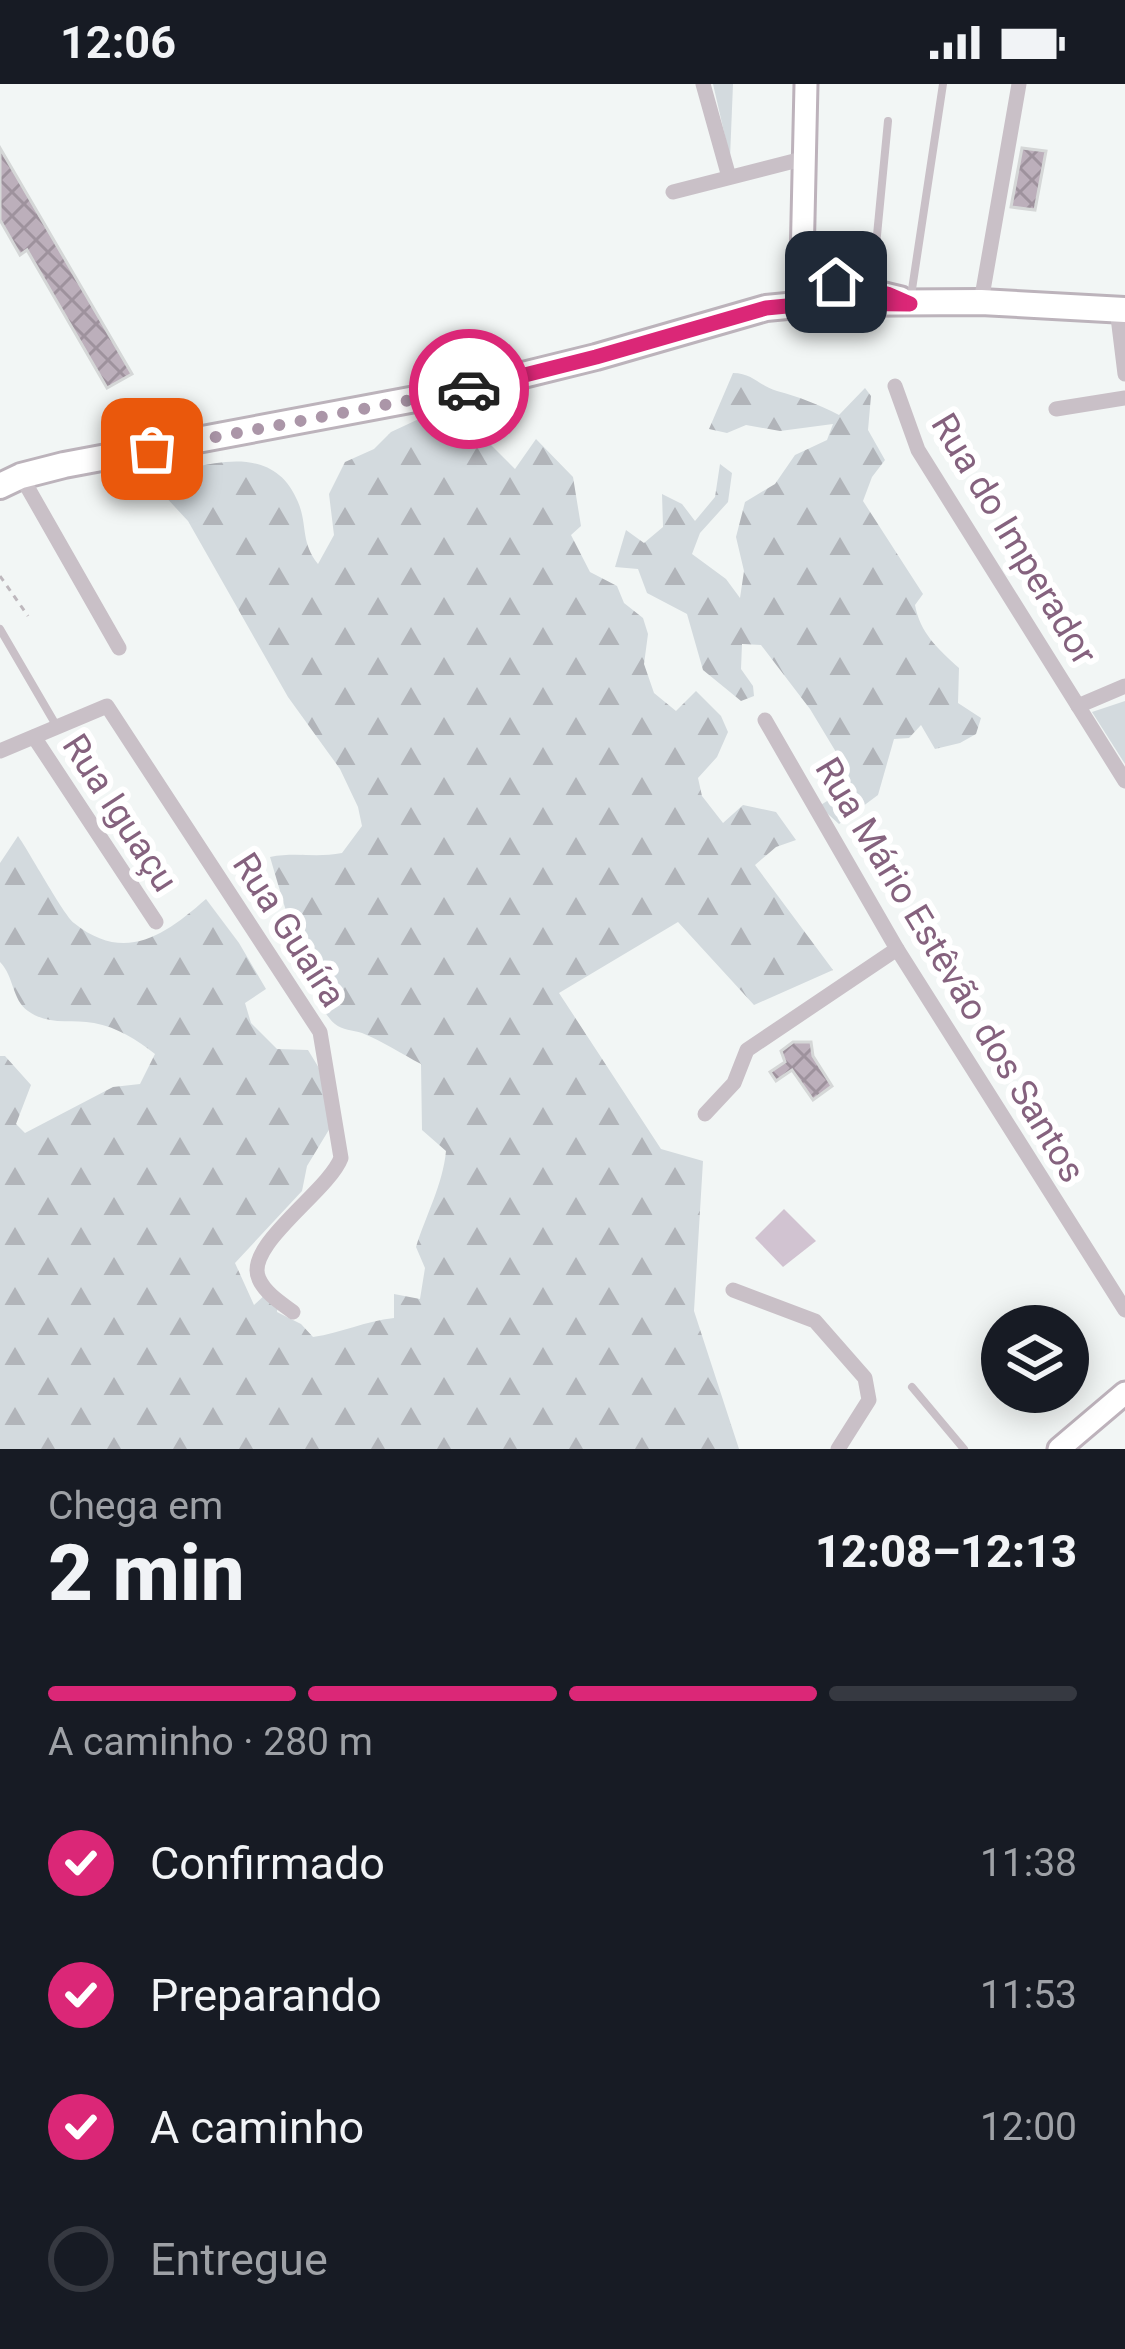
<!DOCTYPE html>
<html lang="pt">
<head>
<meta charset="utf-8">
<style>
	body { margin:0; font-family:Roboto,sans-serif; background:#242831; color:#f1f3f6; height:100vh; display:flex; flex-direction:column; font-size:45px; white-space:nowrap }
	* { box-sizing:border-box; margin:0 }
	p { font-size:39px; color:#9ea1a6 }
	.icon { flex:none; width:66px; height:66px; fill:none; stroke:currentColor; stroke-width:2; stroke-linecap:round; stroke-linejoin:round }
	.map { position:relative; height:1365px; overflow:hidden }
	.panel { display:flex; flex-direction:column; background:#171b24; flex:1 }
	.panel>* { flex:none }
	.controls { position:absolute; left:981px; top:1221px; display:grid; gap:24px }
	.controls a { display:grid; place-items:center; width:108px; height:108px; border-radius:50%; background:#171b24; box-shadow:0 6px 30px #0003; font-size:60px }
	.pin { position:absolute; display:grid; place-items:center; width:102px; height:102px; color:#fff; margin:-51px; border-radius:24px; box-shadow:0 6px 18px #0006 }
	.courier { position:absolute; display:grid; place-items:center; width:120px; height:120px; margin:-60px; border:9px solid #db2777; border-radius:50%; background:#fff; color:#222; box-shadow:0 3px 15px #0007 }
	.overview em { font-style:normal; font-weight:800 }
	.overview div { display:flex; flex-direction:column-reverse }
	.overview { display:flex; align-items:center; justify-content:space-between; height:204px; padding:0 48px }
	h1 { font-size:78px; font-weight:800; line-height:90px }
	.bar { display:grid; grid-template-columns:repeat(4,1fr); gap:18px 12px; align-content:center; height:144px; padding:0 48px }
	.bar i { height:15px; border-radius:9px; background:#363941 }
	.bar .active { background:#db2777 }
	.bar p { grid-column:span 4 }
	ol { padding:0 48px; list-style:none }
	li { display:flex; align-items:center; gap:36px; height:132px }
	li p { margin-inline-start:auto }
	li .icon { padding:12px; border-radius:50%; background:#db2777; color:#fff; stroke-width:4 }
	li:last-child { color:#9ea1a6 }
	li i { width:66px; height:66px; border:6px solid #363941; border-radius:50% }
	.status { display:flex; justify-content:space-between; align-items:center; height:84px; padding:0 60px; background:#171b24; direction:ltr }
	.status svg { height:33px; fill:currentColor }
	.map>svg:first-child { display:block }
	.forest { fill:url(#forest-firs) }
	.park { fill:#d3dade }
	.water { fill:#d1c3d1 }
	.building { fill:url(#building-cross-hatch); stroke:#d5d7d7; stroke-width:3 }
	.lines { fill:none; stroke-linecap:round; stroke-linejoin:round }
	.secondary-casing { stroke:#bdb2bb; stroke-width:27 }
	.primary-casing { stroke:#bcb3bb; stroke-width:30 }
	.path { stroke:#beb8bd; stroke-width:3; stroke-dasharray:6 6; stroke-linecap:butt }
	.lane { stroke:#c9c0c7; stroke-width:8 }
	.street { stroke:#c9c0c7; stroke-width:15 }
	.secondary { stroke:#fff; stroke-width:21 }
	.primary { stroke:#fff; stroke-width:24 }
	.done { stroke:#ab96a8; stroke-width:12; stroke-dasharray:0 21.6 }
	.route { stroke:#db2777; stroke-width:15 }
	.labels { text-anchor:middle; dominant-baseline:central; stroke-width:12; stroke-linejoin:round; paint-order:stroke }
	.street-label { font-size:36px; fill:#85627e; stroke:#fff }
</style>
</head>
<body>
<div class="status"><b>12:06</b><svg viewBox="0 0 49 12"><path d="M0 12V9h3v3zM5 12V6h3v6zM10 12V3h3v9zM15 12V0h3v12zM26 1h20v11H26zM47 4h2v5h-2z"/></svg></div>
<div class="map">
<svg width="1125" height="1365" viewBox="0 0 1125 1365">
	<defs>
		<pattern id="forest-firs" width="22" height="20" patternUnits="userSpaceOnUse" patternTransform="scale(3)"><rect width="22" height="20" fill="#d3dade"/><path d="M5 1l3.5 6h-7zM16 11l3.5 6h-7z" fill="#b1b4b9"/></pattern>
		<pattern id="building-cross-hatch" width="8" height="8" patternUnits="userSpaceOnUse" patternTransform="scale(3)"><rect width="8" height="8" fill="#bcafbb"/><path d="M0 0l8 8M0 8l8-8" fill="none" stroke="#9e929d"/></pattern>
	</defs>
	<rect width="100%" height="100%" fill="#f2f6f5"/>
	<!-- forest -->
	<g class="forest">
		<path d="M733,289C753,289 759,302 777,307C799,313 818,320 839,331L865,304L871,312L868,346L885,376L872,393L863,417L923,510L915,521C920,549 938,565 959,584L958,619L981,634L976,650L960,659L935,665L921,641L909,654L894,655L878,711L839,740L819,722L832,714L842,678L810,625L761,561L742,560L741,585L753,602L754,612L741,617L703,586L687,530L647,509L638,485L615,483L626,446L644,459L663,443L662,410L682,420L695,437L715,413L720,380L732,389L728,418L700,449L692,470L726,495L740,514L744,487L736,453L745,418L775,400L795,371L827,356L833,340L780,347L746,341L727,349L709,345Z"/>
		<path d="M466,325L487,357L515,385L536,355L573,393L581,442L571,451L590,488L617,502L624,519L643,534L648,550L644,580L654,609L676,627L696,607L721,632L728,648L717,673L698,694L702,712L723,739L743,721L776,728L796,756L776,763L755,781L833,886L754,921L678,838L559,909L661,1065L703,1077L694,1227L739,1365H0V972H5L31,1001L16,1040L25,1049L113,1003L140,1000L155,970C137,956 117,943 94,939C70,935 49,942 28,927C12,916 14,892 0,878V779L18,752C30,769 63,830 74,839C125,880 165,851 206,815L239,859L266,905L245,919L251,939L277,965L308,966L322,989L330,1044L307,1082L302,1107L235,1179L254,1221L267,1209L278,1218L277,1228L301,1240L313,1253C341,1249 365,1237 394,1234V1210L420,1215L425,1184L416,1163C426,1131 443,1100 446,1067L422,1046L421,980C402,970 382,957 362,949C353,946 342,946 335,940C312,923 280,806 270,773C295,768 317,774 342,769L362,742L358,723L340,685L288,613L188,437L149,395C202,382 272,354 298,418C308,442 300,457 318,480L334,451L329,410L345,378L374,365L391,348L436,327Z"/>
	</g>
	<!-- park -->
	<g class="park">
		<polygon points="713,0 733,0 730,74"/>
		<polygon points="1125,617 1125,680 1092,628"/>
	</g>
	<!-- water -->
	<polygon class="water" points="784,1125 816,1157 783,1183 755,1154"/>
	<!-- building -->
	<g class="building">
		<polygon points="0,64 132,290 107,304 27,166 20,171 0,136"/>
		<polygon points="1022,64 1046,67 1035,126 1011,123"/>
		<polygon points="793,958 811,958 813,972 832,1002 813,1016 792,986 776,997 770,988 785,978 781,967"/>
	</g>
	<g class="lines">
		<defs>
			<g id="secondary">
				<polyline points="806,0 802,180 822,195 901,214"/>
				<polyline points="1059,1365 1125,1309"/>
			</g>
			<polyline id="primary" points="0,402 21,392 64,381 458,307 596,273 766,224 818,219 981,218 1125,226"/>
		</defs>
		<!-- secondary casing -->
		<use href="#secondary" class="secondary-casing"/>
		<!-- primary casing -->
		<use href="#primary" class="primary-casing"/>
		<!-- path -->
		<polyline class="path" points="0,492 28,532"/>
		<!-- lane -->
		<g class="lane">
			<polyline points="872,203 888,37"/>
			<polyline points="911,212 943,0"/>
			<polyline points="0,545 56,641"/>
			<polyline points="912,1303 964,1365"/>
		</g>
		<!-- street -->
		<g class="street">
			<polyline points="703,0 729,93"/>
			<polyline points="673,108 802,75"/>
			<polyline points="981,218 1019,0"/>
			<polyline points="1117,225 1125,290"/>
			<polyline points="895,302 918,366 1125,697"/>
			<polyline points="1056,325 1125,314"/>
			<polyline points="21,392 119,564"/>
			<polyline points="1078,622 1125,602"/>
			<polyline points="765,636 897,865 1125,1226"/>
			<polyline points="34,653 156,838"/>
			<path d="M0,667L107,622L320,948L341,1074C328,1108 243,1162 259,1195C265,1209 281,1219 293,1228"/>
			<polyline points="705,1030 734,999 747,966 897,865"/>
			<polyline points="733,1206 815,1237 865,1294 869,1316 838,1365"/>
		</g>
		<!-- secondary -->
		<use href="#secondary" class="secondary"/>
		<!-- primary -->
		<use href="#primary" class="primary"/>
	</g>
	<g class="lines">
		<!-- done -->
		<polyline class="done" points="152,365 469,305"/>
		<!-- route -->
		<polyline class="route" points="469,305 596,273 766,224 818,219 910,220 887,210 836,198"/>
	</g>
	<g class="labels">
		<!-- street labels -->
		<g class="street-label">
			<text transform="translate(1014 455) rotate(59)">Rua do Imperador</text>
			<text transform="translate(120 729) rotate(57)">Rua Iguaçu</text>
			<text transform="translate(289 846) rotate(57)">Rua Guaíra</text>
			<text transform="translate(950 886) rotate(59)">Rua Mário Estêvão dos Santos</text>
		</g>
	</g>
</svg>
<div class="controls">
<a><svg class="icon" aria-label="layers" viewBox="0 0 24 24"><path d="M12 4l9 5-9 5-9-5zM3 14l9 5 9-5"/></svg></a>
</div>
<div class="pin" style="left:152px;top:365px;background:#ea580c"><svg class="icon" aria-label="bag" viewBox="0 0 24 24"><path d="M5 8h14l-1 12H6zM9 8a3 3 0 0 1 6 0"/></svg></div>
<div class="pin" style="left:836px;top:198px;background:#1f2937"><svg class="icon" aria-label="home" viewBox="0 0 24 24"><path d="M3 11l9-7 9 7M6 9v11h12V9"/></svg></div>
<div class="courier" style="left:469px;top:305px"><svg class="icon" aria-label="car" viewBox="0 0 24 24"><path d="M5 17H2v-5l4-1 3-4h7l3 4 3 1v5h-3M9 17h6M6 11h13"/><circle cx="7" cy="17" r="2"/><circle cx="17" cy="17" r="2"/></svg></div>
</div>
<section class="panel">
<div class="overview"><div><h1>2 min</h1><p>Chega em</p></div><em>12:08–12:13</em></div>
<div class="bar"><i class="active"></i><i class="active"></i><i class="active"></i><i></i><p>A caminho · 280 m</p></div>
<ol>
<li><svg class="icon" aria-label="check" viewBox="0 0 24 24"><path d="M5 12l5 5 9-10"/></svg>Confirmado<p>11:38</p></li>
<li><svg class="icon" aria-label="check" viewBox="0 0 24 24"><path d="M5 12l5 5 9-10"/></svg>Preparando<p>11:53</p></li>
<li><svg class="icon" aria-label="check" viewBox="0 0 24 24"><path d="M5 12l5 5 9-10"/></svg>A caminho<p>12:00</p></li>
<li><i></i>Entregue</li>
</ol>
</section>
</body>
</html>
